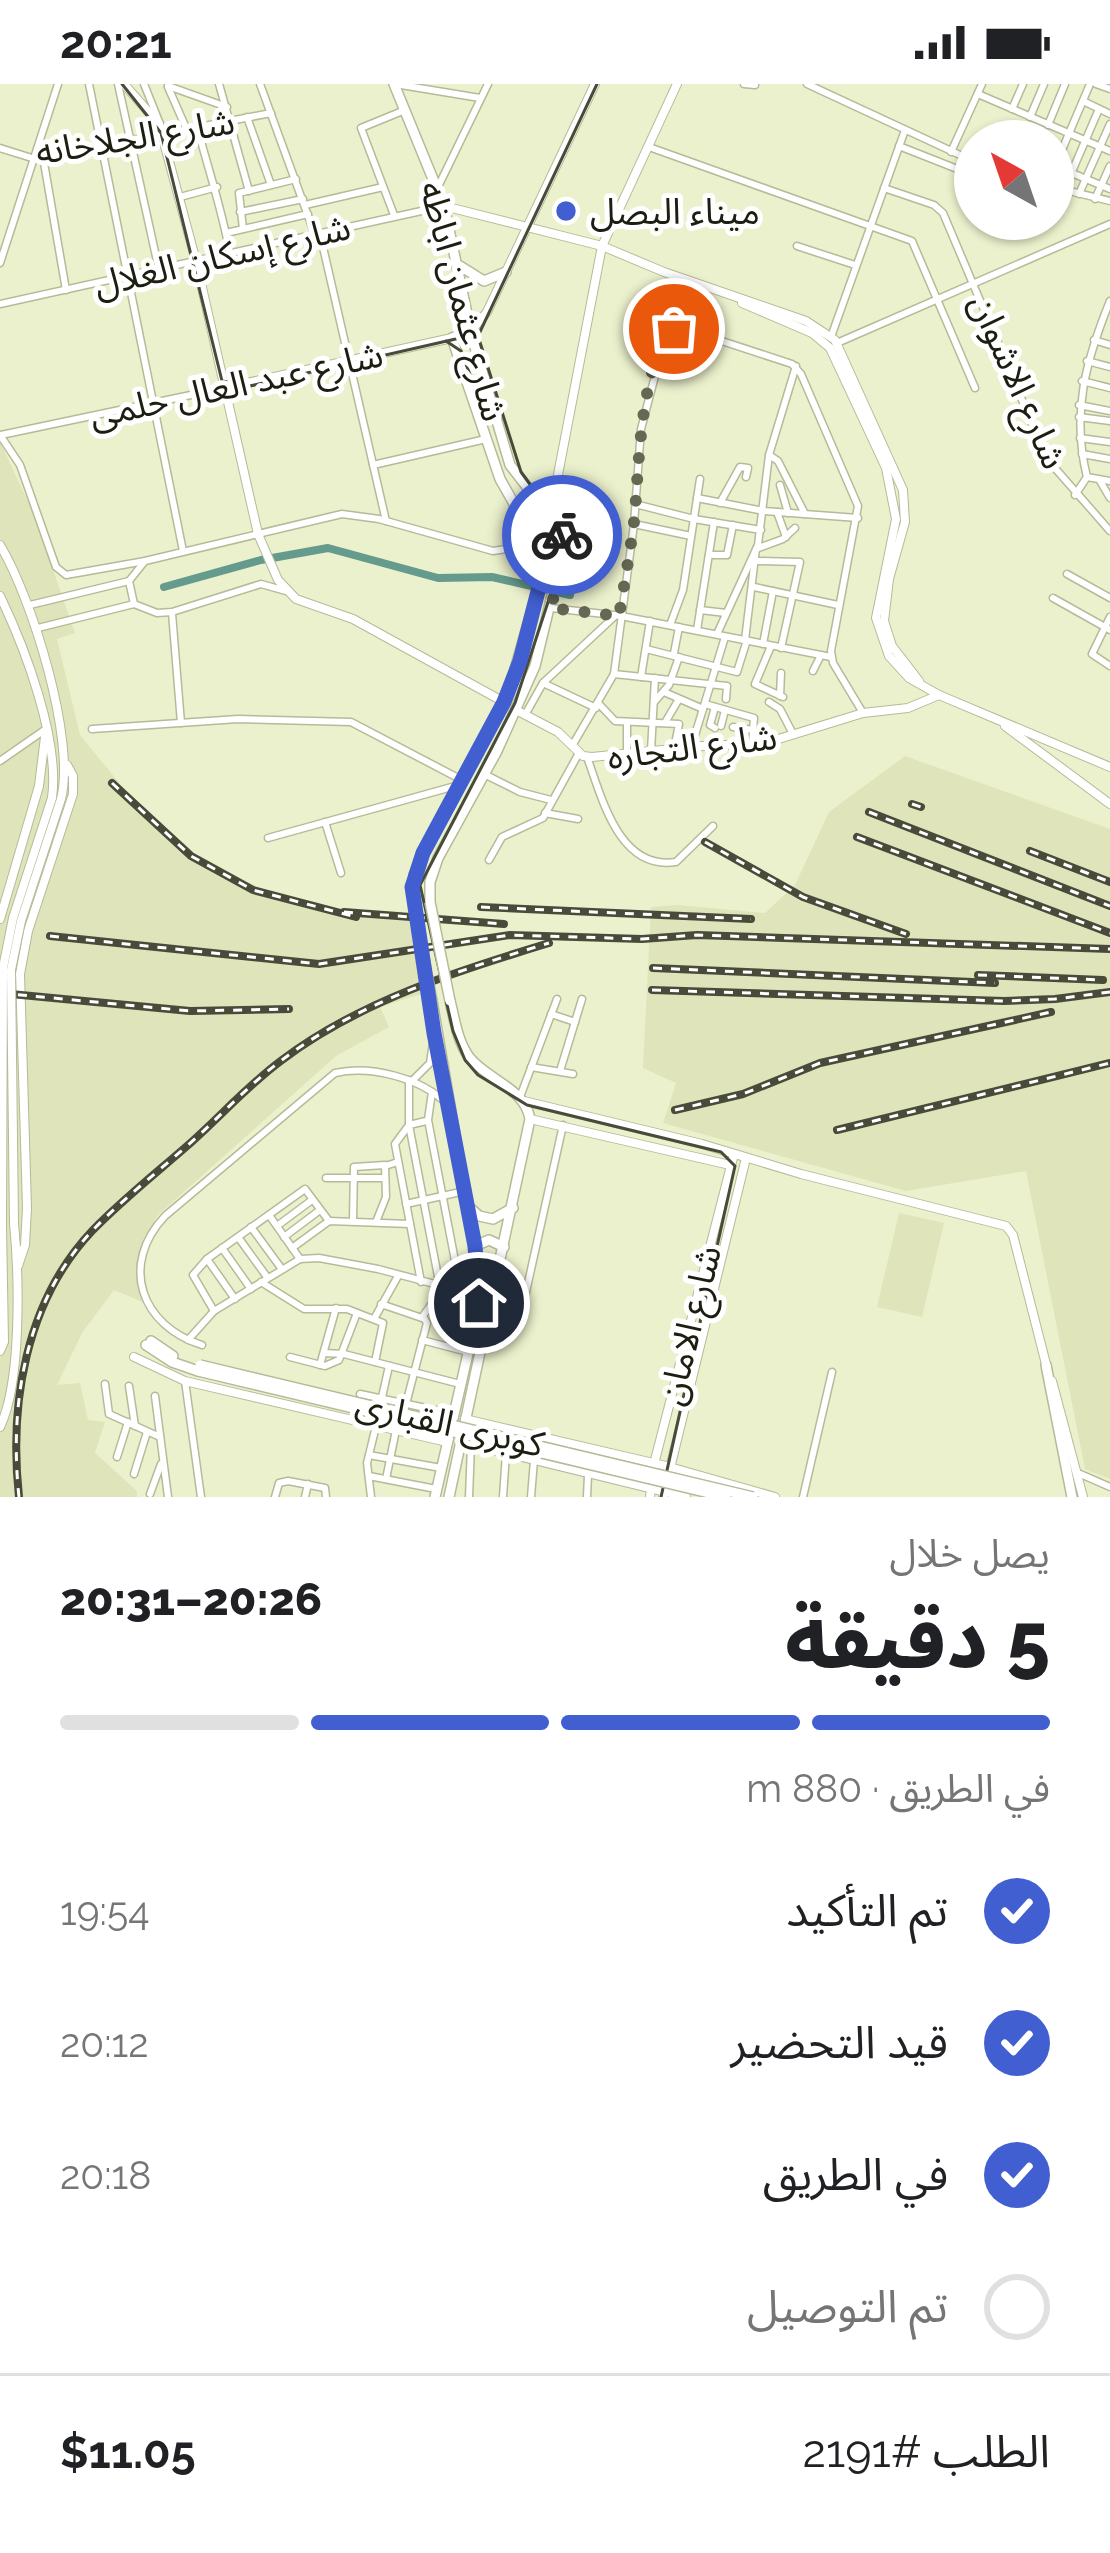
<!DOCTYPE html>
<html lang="ar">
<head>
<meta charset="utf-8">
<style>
	body { margin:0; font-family:Raleway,"Noto Sans Arabic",sans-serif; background:#f2f2f2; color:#202124; direction:rtl; height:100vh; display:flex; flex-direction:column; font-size:45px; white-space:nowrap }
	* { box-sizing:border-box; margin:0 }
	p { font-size:39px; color:#757577 }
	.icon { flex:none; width:66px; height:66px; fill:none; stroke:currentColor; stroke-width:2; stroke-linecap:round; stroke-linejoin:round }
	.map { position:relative; height:1413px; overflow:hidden; direction:ltr }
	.side { display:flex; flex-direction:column; background:#fff; flex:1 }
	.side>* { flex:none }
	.needle { width:78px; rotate:320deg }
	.tools { position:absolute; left:954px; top:36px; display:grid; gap:24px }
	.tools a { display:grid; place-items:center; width:120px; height:120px; border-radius:50%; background:#fff; box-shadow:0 3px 9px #0004; font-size:60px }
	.pin { position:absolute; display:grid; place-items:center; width:102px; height:102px; color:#fff; margin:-51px; border:6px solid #fff; border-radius:50%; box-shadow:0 3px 12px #0007 }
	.courier { position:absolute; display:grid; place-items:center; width:120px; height:120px; margin:-60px; border:9px solid #415fd1; border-radius:50%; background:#fff; color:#222; box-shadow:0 3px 15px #0007 }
	.overview em { font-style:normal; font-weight:800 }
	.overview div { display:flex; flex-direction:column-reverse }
	.overview { display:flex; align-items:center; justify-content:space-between; height:204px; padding:0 60px }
	h1 { font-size:78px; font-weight:800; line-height:90px }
	.bar { display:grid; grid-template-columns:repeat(4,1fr); gap:18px 12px; align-content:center; height:144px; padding:0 60px }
	.bar i { height:15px; border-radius:9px; background:#e0e0e0 }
	.bar .current { background:#415fd1 }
	.bar p { grid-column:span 4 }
	.line { display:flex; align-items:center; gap:30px; padding:0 60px; border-top:3px solid #e0e0e0 }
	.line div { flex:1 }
	ol { padding:0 60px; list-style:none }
	li { display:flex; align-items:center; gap:36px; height:132px }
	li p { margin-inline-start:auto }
	li .icon { padding:12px; border-radius:50%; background:#415fd1; color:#fff; stroke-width:4 }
	li:last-child { color:#757577 }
	li i { width:66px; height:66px; border:6px solid #e0e0e0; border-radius:50% }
	.status { display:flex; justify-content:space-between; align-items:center; height:84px; padding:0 60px; background:#fff; direction:ltr }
	.status svg { height:33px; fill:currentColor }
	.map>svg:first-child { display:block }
	.built { fill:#dfe4ba }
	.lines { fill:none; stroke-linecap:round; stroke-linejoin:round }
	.canal { stroke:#659b8d; stroke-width:8 }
	.street-casing { stroke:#b6ba98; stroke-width:9 }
	.secondary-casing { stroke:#b6ba98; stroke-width:10 }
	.primary-casing { stroke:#b6ba98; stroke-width:12 }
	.street { stroke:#fff; stroke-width:6 }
	.secondary { stroke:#fff; stroke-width:8 }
	.primary { stroke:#fff; stroke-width:9 }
	.tram { stroke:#484b39; stroke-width:3 }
	.rail-casing { stroke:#484b39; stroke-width:8 }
	.rail { stroke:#fff; stroke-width:3; stroke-dasharray:9; stroke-linecap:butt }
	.secondary-bridge-casing { stroke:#b6ba98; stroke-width:10; stroke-linecap:butt }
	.primary-bridge-casing { stroke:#b6ba98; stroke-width:12; stroke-linecap:butt }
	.secondary-bridge { stroke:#fff; stroke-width:8 }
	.primary-bridge { stroke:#fff; stroke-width:9 }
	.done { stroke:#656853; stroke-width:12; stroke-dasharray:0 21.6 }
	.route { stroke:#415fd1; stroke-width:15 }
	.poi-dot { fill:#415fd1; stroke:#fff; stroke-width:4.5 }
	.labels { text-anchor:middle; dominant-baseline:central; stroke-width:10; stroke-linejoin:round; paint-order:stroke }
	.street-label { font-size:36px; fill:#1c1e11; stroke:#fff }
	.poi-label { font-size:36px; fill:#1c1e11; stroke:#fff; text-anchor:start }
</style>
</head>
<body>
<div class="status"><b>20:21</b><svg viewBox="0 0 49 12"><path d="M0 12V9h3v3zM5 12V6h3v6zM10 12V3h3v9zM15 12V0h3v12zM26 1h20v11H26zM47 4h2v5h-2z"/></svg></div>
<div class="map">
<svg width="1110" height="1413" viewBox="0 0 1110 1413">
	<rect width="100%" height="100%" fill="#ecf1cd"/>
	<!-- built -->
	<g class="built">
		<polygon points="0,358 33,428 75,549 57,555 80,651 125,706 205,779 261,804 345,830 410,837 425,909 380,923 389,943 336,972 158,1131 144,1154 141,1170 141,1204 145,1219 114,1206 82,1249 57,1301 80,1299 88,1336 105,1338 95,1369 137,1407 137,1413 0,1413"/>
		<polygon points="905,672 1110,745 1110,1395 1085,1385 1026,1087 906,1107 663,1039 676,999 643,984 651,823 678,821 765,829 795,801 829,728"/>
		<polygon points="899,1129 944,1139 922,1233 877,1223"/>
	</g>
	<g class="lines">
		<!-- canal -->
		<polyline class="canal" points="164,503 261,476 328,464 438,494 492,493 570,511"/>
		<defs>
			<g id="street">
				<polyline points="89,0 183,467"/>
				<polyline points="118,0 159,186"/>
				<polyline points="144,0 160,40"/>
				<polyline points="219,0 249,107"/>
				<polyline points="260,0 315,151"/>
				<polyline points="395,0 480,14"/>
				<polyline points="744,0 755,1"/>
				<polyline points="807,0 975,78"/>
				<polyline points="1096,0 1110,5"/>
				<polyline points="168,2 227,23"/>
				<polyline points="168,3 186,44"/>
				<polyline points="978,10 1110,67"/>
				<polyline points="1083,17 1110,30"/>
				<polyline points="1012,25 1023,0"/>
				<polyline points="247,33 271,101"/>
				<polyline points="1030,33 1044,0"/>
				<polyline points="1048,41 1065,0"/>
				<path d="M197,42C208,85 222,125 230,170"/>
				<polyline points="899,62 975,92"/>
				<polyline points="649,63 912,157 975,304"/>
				<polyline points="0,64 35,75 271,29"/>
				<polyline points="951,68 982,0"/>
				<polyline points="43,73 66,206"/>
				<polyline points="1055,82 1110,105"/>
				<polyline points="1053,87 1090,0"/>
				<polyline points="1053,103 1110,117"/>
				<polyline points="884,104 934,121 943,129 1047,375 1110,447"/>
				<polyline points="437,105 488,0"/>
				<polyline points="1064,106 1099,25"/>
				<polyline points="1079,110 1110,40"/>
				<polyline points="180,113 217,103"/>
				<polyline points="1095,115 1110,82"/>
				<polyline points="305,121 383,103"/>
				<polyline points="240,128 303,115"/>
				<polyline points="394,131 361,44 405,26"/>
				<polyline points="243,145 239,109 296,95"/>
				<polyline points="226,149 308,130"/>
				<polyline points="320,150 386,437"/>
				<polyline points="797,162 855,181"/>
				<polyline points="0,179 58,0"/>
				<polyline points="0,220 444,122"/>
				<polyline points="831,253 905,46"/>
				<polyline points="1094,256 1110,261"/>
				<polyline points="837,259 1110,140"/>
				<polyline points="1087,277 1110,283"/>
				<polyline points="1082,297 1110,304"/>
				<polyline points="1079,321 1110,327"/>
				<polyline points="1079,333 1110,337"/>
				<polyline points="0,351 20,381 56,483 66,491 145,477 342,430 379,435 493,467 506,465 526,445"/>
				<polyline points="1,351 224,304"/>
				<polyline points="1080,354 1110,358"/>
				<polyline points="1082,370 1110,375"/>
				<polyline points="769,371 778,377 805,430"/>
				<polyline points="373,381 486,355"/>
				<polyline points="1087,393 1110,397"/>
				<polyline points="1100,397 1110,414"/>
				<polyline points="780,401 788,429"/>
				<path d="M1075,411L1087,393C1071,329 1086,276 1110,217"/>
				<polyline points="697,414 764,427 858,434"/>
				<polyline points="720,419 740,383 748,384 746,393"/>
				<polyline points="635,420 694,435 761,446"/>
				<polyline points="777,428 786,453"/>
				<polyline points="634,440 691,452"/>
				<polyline points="709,471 727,471 733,441"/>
				<polyline points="758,477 800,478 781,564"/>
				<polyline points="1067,490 1110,514"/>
				<polyline points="129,497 134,520"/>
				<polyline points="754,503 838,521"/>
				<polyline points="1053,514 1110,546"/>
				<polyline points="30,521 129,497 145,477"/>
				<polyline points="551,524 613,531"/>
				<polyline points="700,526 726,529"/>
				<polyline points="172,529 181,639"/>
				<polyline points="1110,533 1092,570 1110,582"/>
				<polyline points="670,541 683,506 700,395"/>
				<polyline points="38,544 134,520 157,529 172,528 261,500 286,507"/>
				<polyline points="697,546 714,438"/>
				<polyline points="717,550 758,461 769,371 796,282"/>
				<polyline points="745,556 756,465 783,455 795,444"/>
				<polyline points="763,560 773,507"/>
				<polyline points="771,562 755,600 783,613"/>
				<polyline points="646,565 737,588 747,556"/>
				<polyline points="674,569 679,543"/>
				<polyline points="813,587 821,571"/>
				<polyline points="614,590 727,602 726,615"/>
				<polyline points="641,593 650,537"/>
				<polyline points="543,599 596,624"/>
				<polyline points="664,608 703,625"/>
				<polyline points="780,612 781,589"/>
				<polyline points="655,617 669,601 679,573"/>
				<polyline points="769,618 780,625 793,650"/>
				<polyline points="599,620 615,637 679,640 674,665"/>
				<polyline points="705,620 754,634 752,661"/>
				<polyline points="715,623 710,641 715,644"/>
				<polyline points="525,631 543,599 616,531 831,573"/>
				<polyline points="666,637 679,615"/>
				<polyline points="627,638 627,670"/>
				<polyline points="721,642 725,626"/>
				<polyline points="733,643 753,646"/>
				<polyline points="92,645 238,635 351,638 462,696"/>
				<polyline points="572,662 614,590 634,440 641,345 664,258 679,243 792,280 801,290 858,422 831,567 833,579 863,629"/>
				<polyline points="691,664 725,553"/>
				<polyline points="651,667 655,594"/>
				<path d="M587,673C602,714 619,787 676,778L713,742"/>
				<polyline points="0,677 46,645"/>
				<polyline points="484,690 520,708 551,716"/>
				<polyline points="545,729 578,735"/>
				<polyline points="325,738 341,789"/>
				<polyline points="268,754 459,701"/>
				<polyline points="489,776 502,753 543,734 579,669"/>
				<polyline points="551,930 575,938"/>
				<polyline points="531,983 573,990"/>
				<polyline points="560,987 582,915"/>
				<polyline points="409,996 409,1041 440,1203"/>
				<polyline points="413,996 430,979 434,952"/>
				<polyline points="432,1008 428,1036 461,1208"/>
				<polyline points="520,1013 557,915"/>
				<polyline points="326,1094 385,1094"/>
				<polyline points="406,1120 465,1107"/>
				<polyline points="269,1131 300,1175"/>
				<polyline points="353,1136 354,1083 385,1081"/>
				<polyline points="376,1138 386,1113 385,1082 398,1078"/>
				<polyline points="277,1142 312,1116"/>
				<polyline points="251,1143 281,1184"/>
				<polyline points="238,1153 267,1193"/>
				<polyline points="284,1153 320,1126"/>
				<polyline points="222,1164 251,1205"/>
				<polyline points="292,1164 329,1137 410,1140"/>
				<polyline points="207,1175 235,1215"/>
				<polyline points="261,1198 304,1225 347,1225 383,1239 375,1278"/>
				<polyline points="421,1198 395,1060 409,1041 426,1037"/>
				<polyline points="524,1217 563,1041"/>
				<polyline points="381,1220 422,1234"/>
				<polyline points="214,1227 193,1191 207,1175 305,1105 329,1137"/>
				<polyline points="374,1235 398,1192"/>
				<polyline points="188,1256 214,1227 300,1175 319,1174 378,1185 480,1212"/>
				<polyline points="422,1256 468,1268"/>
				<path d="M202,1261C141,1242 119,1181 165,1132L335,989C371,981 421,994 447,1020"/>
				<polyline points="324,1269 344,1270 460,1300"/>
				<polyline points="290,1273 325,1282 339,1276 357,1229"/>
				<polyline points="320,1281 336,1224"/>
				<polyline points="185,1297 201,1413"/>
				<polyline points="105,1300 109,1330 160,1353"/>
				<polyline points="129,1302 135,1342"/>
				<polyline points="360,1310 454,1330"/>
				<polyline points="155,1312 168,1413"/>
				<polyline points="382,1313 389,1282"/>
				<polyline points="406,1320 427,1239 423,1232 433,1218 437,1202"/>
				<polyline points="369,1371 441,1384"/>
				<polyline points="117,1373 128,1338"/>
				<polyline points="1078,1389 1110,1403"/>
				<polyline points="134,1390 147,1348"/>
				<polyline points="369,1392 436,1405"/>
				<polyline points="386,1395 396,1346"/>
				<polyline points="150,1410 161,1380"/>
				<polyline points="275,1413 279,1399 288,1397 325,1404 326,1413"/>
				<polyline points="305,1413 308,1400"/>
				<polyline points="371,1413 367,1379 376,1342"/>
				<polyline points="469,1413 471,1361"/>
				<polyline points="503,1413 506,1369"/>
				<polyline points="531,1413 534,1376"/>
				<polyline points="587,1413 588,1391"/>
				<polyline points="803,1413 832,1288"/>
			</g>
			<g id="secondary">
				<polyline points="124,0 159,40 196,177 258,450 278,496 296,515 353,535 504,618"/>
				<polyline points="444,122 602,162 664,188 806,237 835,256 903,406 905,438 889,495 884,537 892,562 919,597"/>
				<polyline points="742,219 812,249 830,264 886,384 896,435 876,534 889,572 909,594 939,611 1110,683"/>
				<polyline points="471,247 487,228 595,0"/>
				<polyline points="224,304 452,254"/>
				<polyline points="527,444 545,426 556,401 602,162 677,0"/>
				<path d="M0,461C32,514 76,656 61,715"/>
				<path d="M0,512C25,564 60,656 52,714"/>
				<polyline points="516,626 558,648 583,672 592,673 713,661 759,661 863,629 908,624 939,611"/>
				<polyline points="1005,642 1110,720"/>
				<polyline points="0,835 39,702 45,653"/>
				<polyline points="524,1017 702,1060 801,1090 1006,1142 1013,1151 1047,1284"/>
				<polyline points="530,1035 730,1081"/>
				<polyline points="18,1182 25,1161 27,1124 20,890 28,847 73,710 73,692 67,681"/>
				<polyline points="0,1267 4,1258 2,1140"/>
				<polyline points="134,1273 185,1297 447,1358"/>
				<polyline points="1052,1297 1083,1413"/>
				<polyline points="465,1335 666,1382 775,1413"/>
				<path d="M0,1343C22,1297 19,1191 14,1139"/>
				<polyline points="461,1358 686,1413"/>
				<polyline points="650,1413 654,1380 734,1070"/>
				<polyline points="663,1413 746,1074"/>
			</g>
			<g id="primary">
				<polyline points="394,0 444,122 472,253 510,381 559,444 563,466 535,582 497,667 438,774 430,798 430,818"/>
				<polyline points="460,182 484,197 506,188"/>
				<polyline points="413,815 414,791 423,769 508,610 543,487 538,462 500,395 452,254 471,247"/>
				<polyline points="432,917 480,1196 478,1226 435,1413"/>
				<polyline points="468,1122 479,1132 493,1135 513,1124"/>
				<polyline points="475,1162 489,1156 504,1163"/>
				<polyline points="151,1257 173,1272"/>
				<polyline points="146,1261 172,1278 198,1287"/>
				<polyline points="1046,1281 1072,1413"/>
				<path d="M449,1413L530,1035C525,1004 487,996 469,973C457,956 455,936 450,917"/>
			</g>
		</defs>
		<!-- street casing -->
		<use href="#street" class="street-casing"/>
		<!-- secondary casing -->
		<use href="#secondary" class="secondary-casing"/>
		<!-- primary casing -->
		<use href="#primary" class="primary-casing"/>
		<!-- street -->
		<use href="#street" class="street"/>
		<!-- secondary -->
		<use href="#secondary" class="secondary"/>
		<!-- primary -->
		<use href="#primary" class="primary"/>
		<!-- tram -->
		<g class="tram">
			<polyline points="122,0 161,49 222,297 250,302 460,254"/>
			<polyline points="597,0 478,252 521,388 559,440 566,463 515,619 420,801 453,947 465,976 478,991 527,1021 721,1068 735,1082 661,1413"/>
			<polyline points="446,257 461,267 472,296"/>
		</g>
		<defs>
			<g id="rail">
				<polyline points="112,699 191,772 253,806 356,833"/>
				<polyline points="912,720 921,723"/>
				<polyline points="869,728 1110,822"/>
				<polyline points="857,753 1110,849"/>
				<polyline points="705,758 803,813 906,850"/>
				<polyline points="1030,767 1110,798"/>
				<polyline points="481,823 751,835"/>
				<polyline points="344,828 504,840"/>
				<polyline points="50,852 319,880 510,851 642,855 697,851 1110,865"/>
				<polyline points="653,884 995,899"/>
				<polyline points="978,891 1103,896"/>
				<polyline points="652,906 1004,917 1055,915 1110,908"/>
				<polyline points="0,909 190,927 289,925"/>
				<polyline points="675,1026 743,1010 820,979 1051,928"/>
				<polyline points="837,1046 1110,979"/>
				<path d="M19,1413C9,1321 25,1218 92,1147C121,1117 155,1090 187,1062C219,1034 248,1001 282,976C360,917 457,887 549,859"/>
			</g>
		</defs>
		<!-- rail casing -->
		<use href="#rail" class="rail-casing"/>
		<!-- rail -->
		<use href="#rail" class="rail"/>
		<defs>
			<g id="secondary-bridge">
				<polyline points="14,1139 11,886 21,837 61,715"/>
				<polyline points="2,1140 3,884 13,834 52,714"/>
			</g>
			<g id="primary-bridge">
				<polyline points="413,815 432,917"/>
				<polyline points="430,818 450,917"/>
				<polyline points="200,1281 753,1413"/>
				<polyline points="198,1287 726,1413"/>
			</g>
		</defs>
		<!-- secondary-bridge casing -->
		<use href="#secondary-bridge" class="secondary-bridge-casing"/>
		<!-- primary-bridge casing -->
		<use href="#primary-bridge" class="primary-bridge-casing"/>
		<!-- secondary-bridge -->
		<use href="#secondary-bridge" class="secondary-bridge"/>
		<!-- primary-bridge -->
		<use href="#primary-bridge" class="primary-bridge"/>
	</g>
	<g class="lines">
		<!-- done -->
		<path class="done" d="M562,451V478L551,524L619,532C624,501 630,469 634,438C639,390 639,279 674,245"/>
		<!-- route -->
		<polyline class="route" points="479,1219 475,1162 434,949 412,803 423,769 504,618 520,577 543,488 538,462 527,444 545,426 562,451"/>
	</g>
	<!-- markers -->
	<circle class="poi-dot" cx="566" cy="127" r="12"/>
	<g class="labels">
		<!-- street labels -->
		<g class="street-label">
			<text transform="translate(135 52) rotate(-9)">شارع الجلاخانه</text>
			<text transform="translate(222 171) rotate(-13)">شارع إسكان الغلال</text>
			<text transform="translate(464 217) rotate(75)">شارع عثمان اباظه</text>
			<text transform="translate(1019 297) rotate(66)">شارع الاشوان</text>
			<text transform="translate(236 300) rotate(-12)">شارع عبد العال حلمى</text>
			<text transform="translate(692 662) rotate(-7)">شارع التجاره</text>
			<text transform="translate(689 1241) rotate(-76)">شارع الامان</text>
			<text transform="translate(450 1339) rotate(13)">كوبرى القبارى</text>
		</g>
		<!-- poi labels -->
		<g class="poi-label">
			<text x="590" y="127">ميناء البصل</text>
		</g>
	</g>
</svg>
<div class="tools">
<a><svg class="needle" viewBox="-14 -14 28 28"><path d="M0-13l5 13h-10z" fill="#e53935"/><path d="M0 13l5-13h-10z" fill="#757577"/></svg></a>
</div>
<div class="pin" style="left:674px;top:245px;background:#ea580c"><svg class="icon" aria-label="bag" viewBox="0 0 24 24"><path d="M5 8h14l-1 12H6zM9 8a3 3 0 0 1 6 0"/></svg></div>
<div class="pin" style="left:479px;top:1219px;background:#1f2937"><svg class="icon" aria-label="home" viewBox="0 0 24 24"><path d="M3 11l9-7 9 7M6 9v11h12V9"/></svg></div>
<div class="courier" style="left:562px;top:451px"><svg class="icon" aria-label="bike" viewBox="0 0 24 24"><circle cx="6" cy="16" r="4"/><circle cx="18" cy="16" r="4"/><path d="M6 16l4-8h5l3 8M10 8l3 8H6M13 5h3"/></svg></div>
</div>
<section class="side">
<div class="overview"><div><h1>5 دقيقة</h1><p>يصل خلال</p></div><em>20:26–20:31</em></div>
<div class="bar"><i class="current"></i><i class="current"></i><i class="current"></i><i></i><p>في الطريق · 880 m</p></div>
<ol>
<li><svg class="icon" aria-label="check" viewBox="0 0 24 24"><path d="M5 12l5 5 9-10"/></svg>تم التأكيد<p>19:54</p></li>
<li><svg class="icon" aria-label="check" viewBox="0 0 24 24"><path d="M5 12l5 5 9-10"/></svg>قيد التحضير<p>20:12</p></li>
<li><svg class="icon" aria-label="check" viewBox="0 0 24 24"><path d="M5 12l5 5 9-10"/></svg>في الطريق<p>20:18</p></li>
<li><i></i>تم التوصيل</li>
</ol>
<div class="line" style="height:156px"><div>الطلب #2191</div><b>$11.05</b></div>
</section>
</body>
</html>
